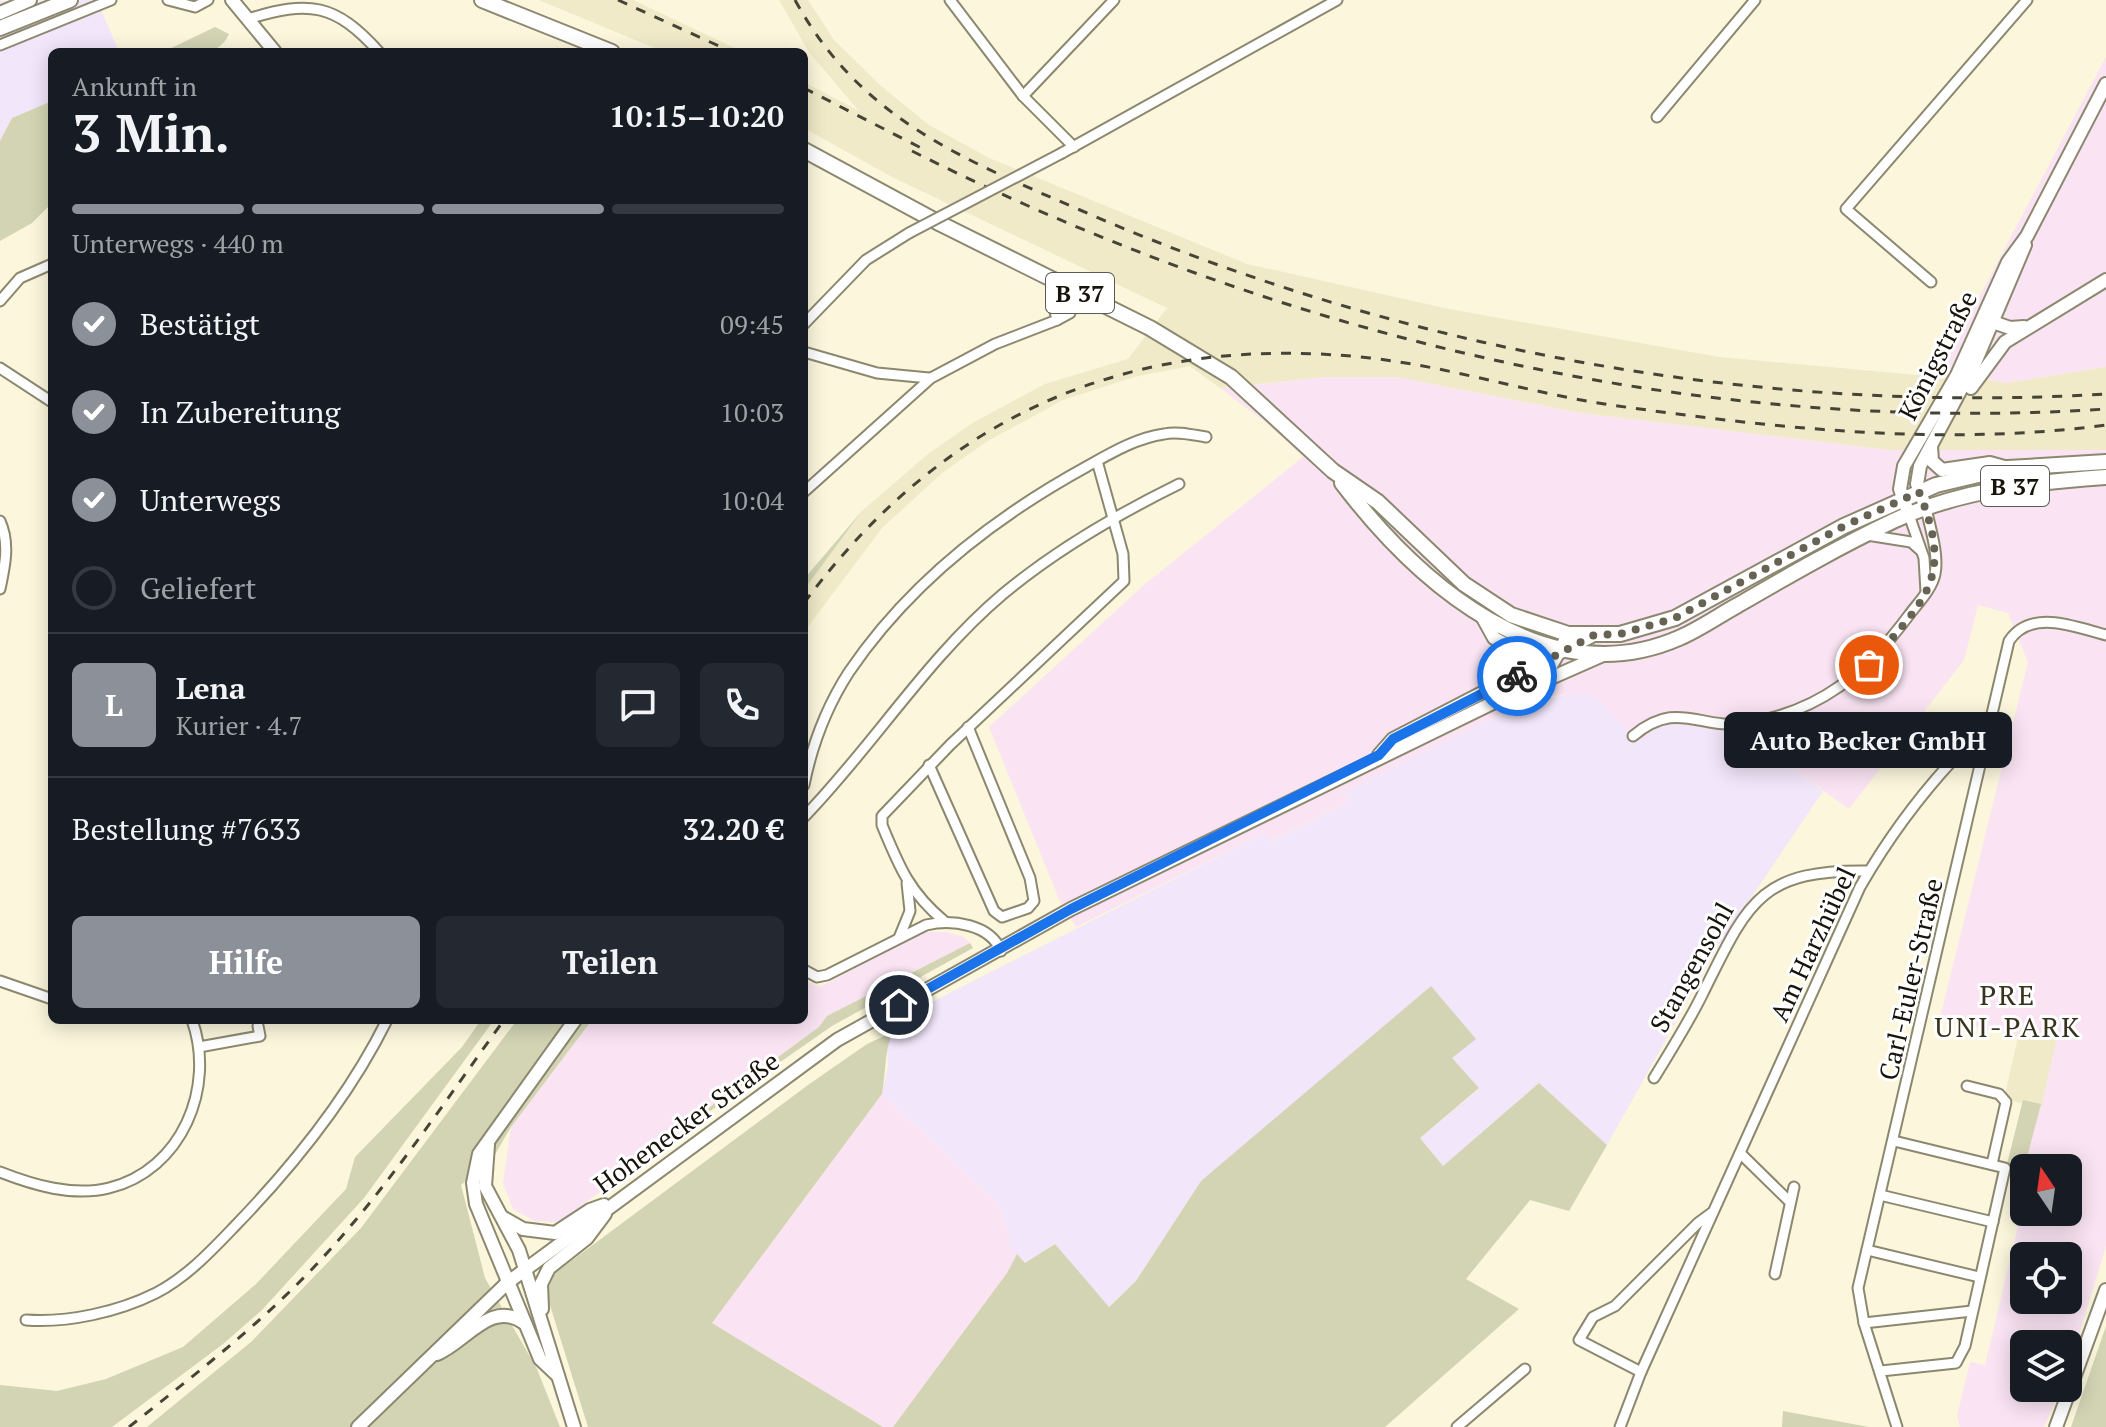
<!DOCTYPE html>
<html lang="de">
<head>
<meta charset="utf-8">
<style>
	body { margin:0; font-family:"PT Serif",serif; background:#242831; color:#f1f3f6; height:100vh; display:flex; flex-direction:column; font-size:30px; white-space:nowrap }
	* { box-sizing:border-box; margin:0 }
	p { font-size:26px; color:#9ea1a6 }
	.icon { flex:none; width:44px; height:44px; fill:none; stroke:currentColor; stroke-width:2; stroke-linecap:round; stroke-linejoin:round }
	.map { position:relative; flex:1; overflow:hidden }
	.drawer { position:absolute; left:48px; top:48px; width:760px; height:976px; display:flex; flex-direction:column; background:#171b24; border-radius:12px; box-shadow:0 4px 20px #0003 }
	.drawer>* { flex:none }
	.needle { width:52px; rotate:347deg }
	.fabs { position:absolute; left:2010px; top:1154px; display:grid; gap:16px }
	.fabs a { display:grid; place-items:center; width:72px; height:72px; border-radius:12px; background:#171b24; box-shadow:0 4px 20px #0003; font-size:40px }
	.pin { position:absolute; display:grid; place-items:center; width:68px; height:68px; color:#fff; margin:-34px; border:4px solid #fff; border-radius:50%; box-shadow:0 2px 8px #0007 }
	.courier { position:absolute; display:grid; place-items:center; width:80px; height:80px; margin:-40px; border:6px solid #1a73e8; border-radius:50%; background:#fff; color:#222; box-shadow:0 2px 10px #0007 }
	.bubble { position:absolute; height:56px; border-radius:12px; background:#171b24; box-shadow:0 4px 20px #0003; font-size:26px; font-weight:800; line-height:56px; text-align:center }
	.summary em { font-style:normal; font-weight:800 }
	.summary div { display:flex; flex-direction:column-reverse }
	.summary { display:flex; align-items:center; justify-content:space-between; height:136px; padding:0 24px }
	h1 { font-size:52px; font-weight:800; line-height:60px }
	.bar { display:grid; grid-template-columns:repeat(4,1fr); gap:12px 8px; align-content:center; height:96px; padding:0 24px }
	.bar i { height:10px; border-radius:6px; background:#363941 }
	.bar .active { background:#8c9099 }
	.bar p { grid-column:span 4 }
	.line { display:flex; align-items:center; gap:20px; padding:0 24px; border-top:2px solid #363941 }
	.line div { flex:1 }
	.round { display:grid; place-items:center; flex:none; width:84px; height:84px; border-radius:12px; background:#242831 }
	ol { padding:0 24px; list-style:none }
	li { display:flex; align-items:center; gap:24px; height:88px }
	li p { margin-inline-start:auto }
	li .icon { padding:8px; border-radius:50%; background:#8c9099; color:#fff; stroke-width:4 }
	li:last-child { color:#9ea1a6 }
	li i { width:44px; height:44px; border:4px solid #363941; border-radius:50% }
	.primary-button { display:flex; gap:16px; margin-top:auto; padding:16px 24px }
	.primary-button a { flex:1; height:92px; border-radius:12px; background:#8c9099; color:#fff; font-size:32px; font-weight:800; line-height:92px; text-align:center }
	.primary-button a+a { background:#242831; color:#f1f3f6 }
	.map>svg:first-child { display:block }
	.commercial { fill:#fae4f3; fill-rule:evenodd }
	.industrial { fill:#f2e6fa }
	.built { fill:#f0eac8 }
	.green { fill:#d2d4b4 }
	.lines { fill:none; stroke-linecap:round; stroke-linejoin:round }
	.street-casing { stroke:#8c8870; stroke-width:13 }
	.secondary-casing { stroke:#8c8870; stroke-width:16 }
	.primary-casing { stroke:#8c8870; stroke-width:18 }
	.street { stroke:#fff; stroke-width:9 }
	.secondary { stroke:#fff; stroke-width:12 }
	.primary { stroke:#fff; stroke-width:14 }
	.rail { stroke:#464437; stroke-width:3; stroke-dasharray:10 10; stroke-linecap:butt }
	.street-bridge-casing { stroke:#8c8870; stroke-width:13; stroke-linecap:butt }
	.street-bridge { stroke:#fff; stroke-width:9 }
	.done { stroke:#666354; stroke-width:8; stroke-dasharray:0 14.4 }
	.route { stroke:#1a73e8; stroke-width:10 }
	.labels { text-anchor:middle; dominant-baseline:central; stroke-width:6; stroke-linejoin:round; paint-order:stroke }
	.shield { fill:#fff; stroke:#5c5a54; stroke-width:2 }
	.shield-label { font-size:24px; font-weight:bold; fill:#16140b }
	.street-label { font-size:26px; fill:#16140b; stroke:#fff }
	.neighbourhood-label { font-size:28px; letter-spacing:2px; fill:#37331e; stroke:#fff }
</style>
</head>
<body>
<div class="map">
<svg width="2106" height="1427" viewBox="0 0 2106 1427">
	<rect width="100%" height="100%" fill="#fbf6dc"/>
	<!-- commercial -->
	<g class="commercial">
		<polygon points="2106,57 2106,367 2007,383 1939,373"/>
		<path d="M1323,377H1397L1581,413L1890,450H2106V1246L2068,1371V1344H2024V1388H2061L2044,1427H1960L1957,1416L1970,1362L1985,1365L2024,1201V1212H2068V1168L2012,1166L2026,1105L2020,1029L2018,1037L1940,1018L2028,662L2008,613L1978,605L1964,660L1849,809L1747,736L1658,726L1638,743L1568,694L1545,697L1516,707L1345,793L1349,802L1270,842L1265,833L1076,927L1061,904L989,727L1144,585L1303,457L1269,425L1220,388ZM2024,1256H2068V1300H2024Z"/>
		<polygon points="924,932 946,932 964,937 970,943 827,1016 819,1027 703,1112 689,1116 693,1123 566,1217 556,1222 534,1221 513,1209 503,1183 511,1127 592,1020 804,1020 804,981 820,987"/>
		<polygon points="882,1094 997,1202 1009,1231 1009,1246 1017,1254 1007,1273 893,1427 883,1427 712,1323"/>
	</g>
	<!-- industrial -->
	<g class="industrial">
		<polygon points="97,0 119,52 52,52 52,101 12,118 0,141 0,1"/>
		<polygon points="1568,694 1590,695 1600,701 1638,742 1658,726 1668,723 1747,736 1823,791 1719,945 1607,1145 1539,1083 1443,1166 1420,1138 1479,1089 1201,1181 1136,1281 1108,1307 1055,1244 1025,1263 1009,1246 1009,1231 997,1202 882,1094 888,1067 887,1045 902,1019 920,1008 1265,833 1271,842 1349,802 1345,792 1516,707"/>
	</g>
	<!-- built -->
	<g class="built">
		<polygon points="539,0 633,0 743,52 664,52"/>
		<polygon points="779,0 808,0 834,40 881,86 929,125 989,158 1247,264 1449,309 1719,357 1917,375 1939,373 2007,383 2106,367 2106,450 1890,450 1581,413 1397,377 1323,377 1220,388 1190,366 1134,377 1063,400 986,442 942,473 882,528 804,632 804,590 862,511 928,454 974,422 1045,384 1128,359 1167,308 892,177 804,128 804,82 859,111 809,52"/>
		<polygon points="2020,1028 2057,1037 2041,1108 2008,1100 2005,1094"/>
	</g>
	<!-- green -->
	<g class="green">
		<path d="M215,27L229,34C218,60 186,52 163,52Z"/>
		<polygon points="52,101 52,203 32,223 0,241 0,141 12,118"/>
		<polygon points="862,511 804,590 804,579"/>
		<polygon points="970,943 973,948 832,1026 693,1123 688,1116 703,1112 819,1027 827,1016"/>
		<polygon points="1431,986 1476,1039 1452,1058 1479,1088 1420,1138 1443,1166 1539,1083 1607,1145 1569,1211 1530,1200 1466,1279 1519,1309 1385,1427 893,1427 1007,1273 1017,1254 1025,1263 1055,1244 1109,1307 1136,1281 1201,1181"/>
		<polygon points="481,1020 494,1020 364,1198 262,1310 223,1344 112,1427 0,1427 0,1385 57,1391 106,1379 183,1347 256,1284 346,1189 355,1157 462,1047"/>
		<polygon points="517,1020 592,1020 511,1127 494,1156 461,1185 485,1278 537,1369 560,1427 147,1427 251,1342 361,1228"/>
		<path d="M893,1032C884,1051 886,1073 882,1094L712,1323L883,1427H588L549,1302V1285L555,1273L808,1085L867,1044Z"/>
		<polygon points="2023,1100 2041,1104 2024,1169 2007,1164"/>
		<polygon points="2106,1326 2106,1427 2071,1427"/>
		<polygon points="1783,1411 1869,1427 1782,1427"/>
	</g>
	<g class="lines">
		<defs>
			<g id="street">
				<polyline points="168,0 195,7 208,0"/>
				<polyline points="950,0 1023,96 1074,147"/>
				<path d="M248,19C309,0 335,3 379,52"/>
				<polyline points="0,45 111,0"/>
				<polyline points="1023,96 1114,0"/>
				<polyline points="1657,117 1755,0"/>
				<polyline points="1062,153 1337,0"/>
				<polyline points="1931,282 1846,209 2027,0"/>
				<polygon points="1059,299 1066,300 1071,306 1070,313 1057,320 1053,303"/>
				<polyline points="0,301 20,278 52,264"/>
				<polyline points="804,324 866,260 909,233"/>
				<polyline points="804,352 877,373 929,378"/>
				<polyline points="0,368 52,402"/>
				<polyline points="804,492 931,378 995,344 1057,320"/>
				<polyline points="1909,515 1924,558 1926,592"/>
				<path d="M0,521C10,543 5,566 0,589"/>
				<polyline points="1867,535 1911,542 1920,550"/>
				<path d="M1633,736C1678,698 1700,731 1748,723C1821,711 1866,673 1909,615C1918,603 1932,589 1935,574C1939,554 1930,528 1926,508"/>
				<polyline points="929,765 994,911 1002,917 1028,908 1034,901 1030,878 968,727"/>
				<path d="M804,785C812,745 827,706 849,672C908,585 995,517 1086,467C1111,453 1136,438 1164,434C1178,431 1193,435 1206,437"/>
				<path d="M804,817C873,746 927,658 1003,594C1057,549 1116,515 1179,484"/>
				<path d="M944,921C909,892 899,866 882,825V816L950,745L1124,581L1123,554L1097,461"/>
				<polyline points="899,938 910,911 907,883"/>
				<path d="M804,970L817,977L827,975L926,925C952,919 990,924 1001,951"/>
				<polyline points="0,981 52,999"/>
				<polyline points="199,1047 260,1036 258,1026"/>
				<path d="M1654,1078C1671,1050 1689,1022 1703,993C1748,902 1760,869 1869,871"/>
				<polyline points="1967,1086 1999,1094 2006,1102 1992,1164"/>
				<polyline points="1741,1154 1790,1202"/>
				<path d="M0,1172C33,1185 73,1197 109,1188C182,1170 216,1087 192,1020"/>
				<polyline points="1880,1195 1993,1222"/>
				<polyline points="1867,1250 1979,1277"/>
				<polyline points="1775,1274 1794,1187"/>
				<path d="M26,1320C68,1323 118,1312 156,1293C187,1277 212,1250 235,1226C295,1164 349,1097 387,1020"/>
				<polyline points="1864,1323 1972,1311"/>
				<polyline points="1881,1371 1956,1363 1965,1346 2005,1168 1894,1141"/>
				<polyline points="1641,1372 1579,1340 1593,1317 1615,1306 1698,1223 1713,1212"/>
				<polyline points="1457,1427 1525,1369"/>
				<path d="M1620,1427L1641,1372L1860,887C1895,826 1941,768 1992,721"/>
				<path d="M1897,1427L1864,1323L1858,1288L2009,641C2031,608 2075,627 2106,635"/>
			</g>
			<g id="secondary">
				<polyline points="232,0 275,52"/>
				<polyline points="0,13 30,0"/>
				<polyline points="1984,319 2010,328 2024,327"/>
				<polyline points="1971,388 2005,342 2106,280"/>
				<polyline points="1931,446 1932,461 1942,470 1990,463 2008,468"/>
				<polyline points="1926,508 1917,484 1920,466 1975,363 2025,245"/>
				<polyline points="1909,515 1900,489 1904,466 1957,375 2008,262 2027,236 2106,84"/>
				<polyline points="1483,618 1494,638 1514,649 1519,668 1513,677"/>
				<polyline points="1544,681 1603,655"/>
				<polyline points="1379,755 1393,739 1594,635"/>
				<polyline points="488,1145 485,1186 519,1250 574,1427"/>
				<polyline points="502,1217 523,1229 555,1233 590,1210 604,1205"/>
				<polyline points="542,1309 541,1284 549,1268 587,1238 605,1214"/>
				<path d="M437,1354C466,1342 491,1299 524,1323"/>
				<polyline points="558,1376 540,1359 476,1204 473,1183 479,1154 575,1020"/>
				<polyline points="358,1427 507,1283 837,1040 1071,909 1515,692 1547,673 1566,639"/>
				<polyline points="2056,1427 2106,1290"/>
			</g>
			<g id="primary">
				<polyline points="482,0 612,52"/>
				<polyline points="0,28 70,0"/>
				<polyline points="804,150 941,224 1150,328 1231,377 1333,471 1378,502 1464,584 1511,615 1568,634 1620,634 1675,618 1844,526 1936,485 2008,468 2106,462"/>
				<path d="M1342,483C1418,583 1546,696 1679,638C1700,629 1718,616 1738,605C1788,576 1840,546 1893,521C1960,490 2034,482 2106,477"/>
			</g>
		</defs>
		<!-- street casing -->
		<use href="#street" class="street-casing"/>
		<!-- secondary casing -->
		<use href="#secondary" class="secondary-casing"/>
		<!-- primary casing -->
		<use href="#primary" class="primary-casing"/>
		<!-- street -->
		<use href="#street" class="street"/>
		<!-- secondary -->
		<use href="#secondary" class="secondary"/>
		<!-- primary -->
		<use href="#primary" class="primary"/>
		<!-- rail -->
		<g class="rail">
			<polyline points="618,0 732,52"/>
			<path d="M795,0C860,119 963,159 1080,210C1400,350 1758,415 2106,394"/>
			<polyline points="804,88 927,151"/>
			<path d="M912,151C1280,336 1693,436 2106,409"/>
			<path d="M804,603C946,412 1134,332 1370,358C1451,367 1530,393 1611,405C1773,428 1943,447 2106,425"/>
			<path d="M129,1427C193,1376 257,1327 314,1267C385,1192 443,1104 504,1020"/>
		</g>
		<defs>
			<polyline id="street-bridge" points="909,233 1062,153"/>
		</defs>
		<!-- street-bridge casing -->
		<use href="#street-bridge" class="street-bridge-casing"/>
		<!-- street-bridge -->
		<use href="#street-bridge" class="street-bridge"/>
	</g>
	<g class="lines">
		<!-- done -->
		<path class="done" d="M1517,676L1594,635L1620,634L1675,618L1844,526L1919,492C1955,580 1924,600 1869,665"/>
		<!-- route -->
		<polyline class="route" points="899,1005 1071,909 1379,755 1393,739 1517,676"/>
	</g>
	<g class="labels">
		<!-- shield labels -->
		<g class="shield">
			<rect x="1046" y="273" width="68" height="40" rx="6"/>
			<rect x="1981" y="466" width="68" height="40" rx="6"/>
		</g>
		<g class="shield-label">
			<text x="1080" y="293">B 37</text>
			<text x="2015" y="486">B 37</text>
		</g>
		<!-- street labels -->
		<g class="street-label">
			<text transform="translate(1937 355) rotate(-63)">Königstraße</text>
			<text transform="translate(1812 944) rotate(-65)">Am Harzhübel</text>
			<text transform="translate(1691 967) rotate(-61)">Stangensohl</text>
			<text transform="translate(1910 979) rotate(-77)">Carl-Euler-Straße</text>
			<text transform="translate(686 1122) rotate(-36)">Hohenecker Straße</text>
		</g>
		<!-- neighbourhood labels -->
		<g class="neighbourhood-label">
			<text x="2008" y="994">PRE<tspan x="2008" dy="32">UNI-PARK</tspan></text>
		</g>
	</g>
</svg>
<div class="fabs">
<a><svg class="needle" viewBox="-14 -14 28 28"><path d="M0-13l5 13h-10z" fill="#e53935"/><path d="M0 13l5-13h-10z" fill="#9ea1a6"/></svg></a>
<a><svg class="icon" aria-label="locate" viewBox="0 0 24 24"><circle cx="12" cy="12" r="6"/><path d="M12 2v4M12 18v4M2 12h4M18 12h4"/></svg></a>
<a><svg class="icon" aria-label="layers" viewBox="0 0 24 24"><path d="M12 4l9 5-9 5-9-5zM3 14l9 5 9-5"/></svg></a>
</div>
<div class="pin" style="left:1869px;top:665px;background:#ea580c"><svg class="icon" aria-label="bag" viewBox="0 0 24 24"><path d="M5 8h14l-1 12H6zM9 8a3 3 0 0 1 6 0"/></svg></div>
<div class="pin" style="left:899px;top:1005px;background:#1f2937"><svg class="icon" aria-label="home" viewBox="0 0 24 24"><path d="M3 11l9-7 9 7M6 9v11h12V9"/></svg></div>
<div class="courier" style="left:1517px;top:676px"><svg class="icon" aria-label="bike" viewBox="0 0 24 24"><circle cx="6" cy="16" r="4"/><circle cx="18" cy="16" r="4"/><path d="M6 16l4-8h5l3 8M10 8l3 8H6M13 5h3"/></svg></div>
<div class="bubble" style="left:1724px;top:712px;width:288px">Auto Becker GmbH</div>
<section class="drawer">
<div class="summary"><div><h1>3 Min.</h1><p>Ankunft in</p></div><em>10:15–10:20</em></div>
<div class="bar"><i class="active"></i><i class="active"></i><i class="active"></i><i></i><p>Unterwegs · 440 m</p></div>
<ol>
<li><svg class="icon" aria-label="check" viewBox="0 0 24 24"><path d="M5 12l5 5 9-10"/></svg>Bestätigt<p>09:45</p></li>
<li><svg class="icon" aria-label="check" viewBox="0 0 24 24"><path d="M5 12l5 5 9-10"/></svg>In Zubereitung<p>10:03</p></li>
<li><svg class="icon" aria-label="check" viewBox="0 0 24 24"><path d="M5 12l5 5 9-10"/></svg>Unterwegs<p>10:04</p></li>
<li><i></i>Geliefert</li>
</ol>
<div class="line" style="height:144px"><b class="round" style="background:#8c9099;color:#fff">L</b><div><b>Lena</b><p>Kurier · 4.7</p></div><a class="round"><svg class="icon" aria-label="chat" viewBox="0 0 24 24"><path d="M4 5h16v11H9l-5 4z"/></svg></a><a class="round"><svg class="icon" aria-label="phone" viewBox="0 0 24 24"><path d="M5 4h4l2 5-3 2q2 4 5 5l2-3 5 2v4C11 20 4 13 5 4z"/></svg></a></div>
<div class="line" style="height:104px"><div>Bestellung #7633</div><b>32.20 €</b></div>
<div class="primary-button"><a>Hilfe</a><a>Teilen</a></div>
</section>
</div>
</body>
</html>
